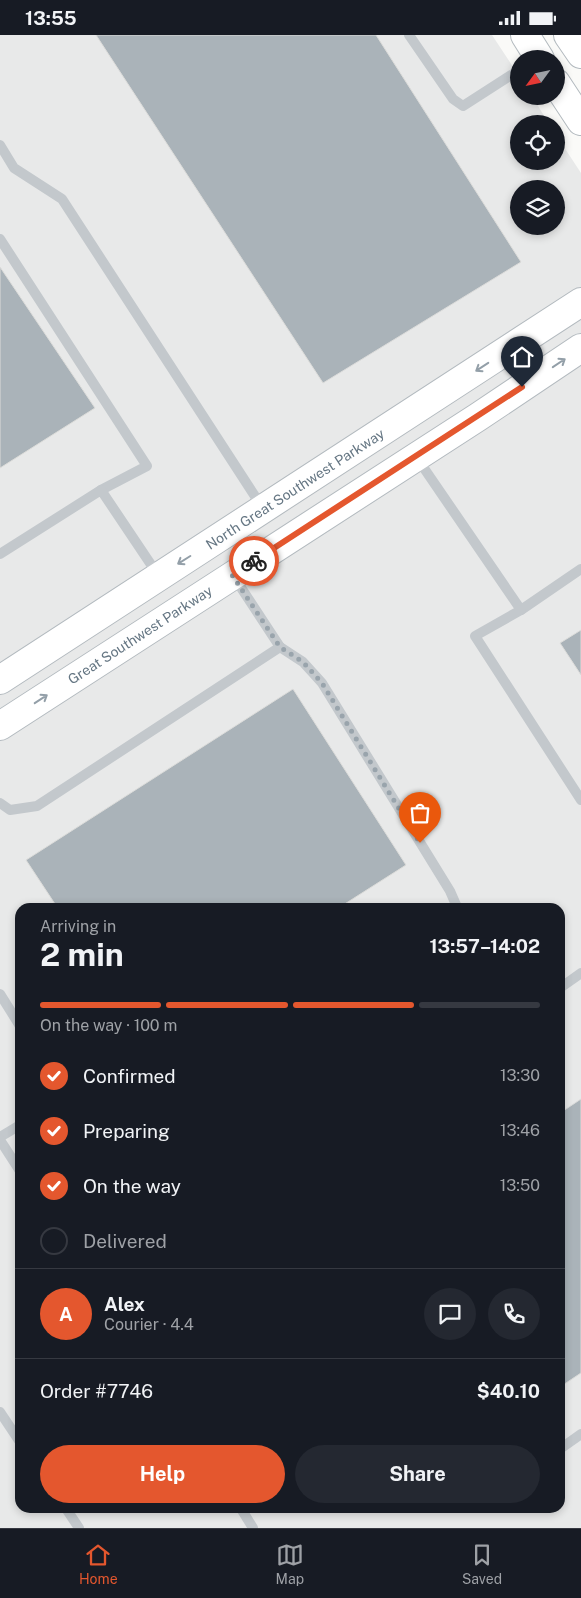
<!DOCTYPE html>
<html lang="en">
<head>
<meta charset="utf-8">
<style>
	body { margin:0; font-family:"Public Sans",sans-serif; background:#242831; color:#f1f3f6; height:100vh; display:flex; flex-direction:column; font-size:19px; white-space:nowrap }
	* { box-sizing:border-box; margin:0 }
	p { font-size:16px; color:#9ea1a6 }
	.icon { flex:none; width:28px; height:28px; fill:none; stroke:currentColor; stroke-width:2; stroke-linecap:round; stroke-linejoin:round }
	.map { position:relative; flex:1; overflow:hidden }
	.details { position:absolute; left:15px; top:868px; width:550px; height:610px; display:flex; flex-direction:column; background:#171b24; border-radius:15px; box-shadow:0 2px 8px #0003 }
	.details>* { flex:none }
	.needle { width:32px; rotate:237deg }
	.buttons { position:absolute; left:510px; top:15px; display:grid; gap:10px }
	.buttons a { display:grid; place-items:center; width:55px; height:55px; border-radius:50%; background:#171b24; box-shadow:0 2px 8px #0003; font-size:25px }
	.pin { position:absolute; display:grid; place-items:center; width:42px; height:42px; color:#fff; margin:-51px -21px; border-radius:50% 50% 50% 0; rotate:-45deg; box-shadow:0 0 5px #0007 }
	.pin .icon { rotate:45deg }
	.courier { position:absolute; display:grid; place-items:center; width:50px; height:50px; margin:-25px; border:4px solid #e4572e; border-radius:50%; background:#fff; color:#222; box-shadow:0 1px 6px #0007 }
	.head em { font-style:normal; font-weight:700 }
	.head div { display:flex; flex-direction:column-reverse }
	.head { display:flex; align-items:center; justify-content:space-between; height:85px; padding:0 25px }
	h1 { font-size:32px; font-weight:700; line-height:38px }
	.bar { display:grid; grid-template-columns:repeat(4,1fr); gap:8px 5px; align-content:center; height:60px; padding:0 25px }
	.bar i { height:6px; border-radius:4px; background:#363941 }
	.bar .selected { background:#e4572e }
	.bar p { grid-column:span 4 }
	.line { display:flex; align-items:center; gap:12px; padding:0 25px; border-top:1px solid #363941 }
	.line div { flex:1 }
	.round { display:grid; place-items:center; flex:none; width:52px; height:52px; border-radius:26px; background:#242831 }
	ol { padding:0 25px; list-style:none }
	li { display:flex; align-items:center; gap:15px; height:55px }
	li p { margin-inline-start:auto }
	li .icon { padding:5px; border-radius:50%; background:#e4572e; color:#fff; stroke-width:4 }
	li:last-child { color:#9ea1a6 }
	li i { width:28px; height:28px; border:2px solid #363941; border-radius:50% }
	.cta { display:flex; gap:10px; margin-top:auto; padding:10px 25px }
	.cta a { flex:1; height:58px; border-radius:30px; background:#e4572e; color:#fff; font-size:20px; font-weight:700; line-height:58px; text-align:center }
	.cta a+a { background:#242831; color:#f1f3f6 }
	.status { display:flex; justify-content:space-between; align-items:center; height:35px; padding:0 25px; background:#171b24; direction:ltr }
	.status svg { height:14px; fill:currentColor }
	.tabs { display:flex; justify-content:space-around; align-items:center; height:70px; border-top:1px solid #363941; background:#171b24; font-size:14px; color:#9ea1a6 }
	.tabs a { display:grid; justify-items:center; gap:2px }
	.tabs .selected { color:#e4572e }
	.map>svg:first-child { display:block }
	.built { fill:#e8e9e9; fill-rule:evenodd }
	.building { fill:#aab3b9; stroke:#dcdcda }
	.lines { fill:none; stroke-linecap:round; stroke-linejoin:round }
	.secondary-casing { stroke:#b3babf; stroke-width:30 }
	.lane { stroke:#c3c8cc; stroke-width:10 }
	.secondary { stroke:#fff; stroke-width:28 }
	.oneway { stroke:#939fa8 }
	.done { stroke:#99a4ac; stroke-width:5; stroke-dasharray:0 9 }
	.route { stroke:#e4572e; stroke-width:6 }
	.labels { text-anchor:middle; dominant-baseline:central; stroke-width:5; stroke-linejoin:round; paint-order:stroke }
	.street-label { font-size:14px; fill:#657683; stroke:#fff }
</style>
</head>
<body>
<div class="status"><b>13:55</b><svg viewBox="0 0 49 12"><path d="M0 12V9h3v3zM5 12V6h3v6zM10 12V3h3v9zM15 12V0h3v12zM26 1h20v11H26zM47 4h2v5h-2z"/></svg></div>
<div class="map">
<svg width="581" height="1493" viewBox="0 0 581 1493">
	<rect width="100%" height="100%" fill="#fafaf8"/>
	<!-- built -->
	<path class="built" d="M0,0H492L519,41V61H532L549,89H519V126H556V100L581,138V1493H0ZM519,154H556V191H519ZM20,872H560V1472H20Z"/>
	<!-- building -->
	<g class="building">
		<polygon points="96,0 376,0 521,227 323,348"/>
		<polygon points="0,232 95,373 0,433"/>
		<polygon points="581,595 581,640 560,608"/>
		<polygon points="293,654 406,830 340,872 57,872 26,825"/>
		<polygon points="581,1064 581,1338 560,1352 560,1078"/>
	</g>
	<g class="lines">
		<defs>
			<g id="secondary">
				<polyline points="525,0 540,24"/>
				<polyline points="568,0 581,19"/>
				<polyline points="556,48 581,86"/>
				<polyline points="0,645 581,267"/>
				<polyline points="0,691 478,382 581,313"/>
			</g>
		</defs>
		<!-- secondary casing -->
		<use href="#secondary" class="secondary-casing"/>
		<!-- lane -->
		<g class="lane">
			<polyline points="409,0 453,64 463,71 519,35"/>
			<polyline points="0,110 14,133 62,164 262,472"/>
			<polyline points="0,204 147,431 101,455"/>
			<polyline points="417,423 521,575 581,534"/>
			<polyline points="0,519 101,455 158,540"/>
			<polyline points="521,575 475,601 581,765"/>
			<polyline points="280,612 303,627 322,648 450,856 457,872"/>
			<polyline points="0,768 10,775 37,771 280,612 234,542"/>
			<polyline points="560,953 581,938"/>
			<polyline points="0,959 20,991"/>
			<polyline points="0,1102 20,1090"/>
			<polyline points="0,1105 20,1136"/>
			<polyline points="0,1377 20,1407"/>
			<polyline points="560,1414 581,1399"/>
			<polyline points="65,1472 79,1493"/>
			<polyline points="240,1472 253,1493"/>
		</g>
		<!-- secondary -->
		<use href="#secondary" class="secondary"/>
	</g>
	<!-- one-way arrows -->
	<defs><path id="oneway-shaft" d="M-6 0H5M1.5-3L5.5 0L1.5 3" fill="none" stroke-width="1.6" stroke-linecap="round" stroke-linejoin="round" transform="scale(1.25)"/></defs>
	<g class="oneway">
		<use href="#oneway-shaft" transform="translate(559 328) rotate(-34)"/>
		<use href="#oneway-shaft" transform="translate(482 332) rotate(147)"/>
		<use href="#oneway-shaft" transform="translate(184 525) rotate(148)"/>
		<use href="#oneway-shaft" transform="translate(41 664) rotate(-33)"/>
	</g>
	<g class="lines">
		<!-- done -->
		<polyline class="done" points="254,526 232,540 280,612 303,627 322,648 420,808"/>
		<!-- route -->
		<polyline class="route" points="254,526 522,352"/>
	</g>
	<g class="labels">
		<!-- street labels -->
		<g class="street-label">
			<text transform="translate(295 454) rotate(-33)">North Great Southwest Parkway</text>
			<text transform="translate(140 600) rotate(-33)">Great Southwest Parkway</text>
		</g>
	</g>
</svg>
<div class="buttons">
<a><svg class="needle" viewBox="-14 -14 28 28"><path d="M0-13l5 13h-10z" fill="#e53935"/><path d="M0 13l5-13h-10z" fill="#9ea1a6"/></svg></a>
<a><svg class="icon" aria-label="locate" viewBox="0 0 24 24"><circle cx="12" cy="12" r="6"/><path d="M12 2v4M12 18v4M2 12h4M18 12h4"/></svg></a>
<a><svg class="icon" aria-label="layers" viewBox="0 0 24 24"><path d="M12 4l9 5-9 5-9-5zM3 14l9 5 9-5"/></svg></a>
</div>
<div class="pin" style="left:420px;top:808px;background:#ea580c"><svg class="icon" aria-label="bag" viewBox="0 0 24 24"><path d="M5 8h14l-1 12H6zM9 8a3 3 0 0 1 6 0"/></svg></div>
<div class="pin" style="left:522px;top:352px;background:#1f2937"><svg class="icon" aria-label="home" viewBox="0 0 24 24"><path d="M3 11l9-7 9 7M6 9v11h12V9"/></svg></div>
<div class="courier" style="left:254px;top:526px"><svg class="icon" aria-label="bike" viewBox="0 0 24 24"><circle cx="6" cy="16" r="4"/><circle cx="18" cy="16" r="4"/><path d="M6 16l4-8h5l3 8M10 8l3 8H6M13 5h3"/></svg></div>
<section class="details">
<div class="head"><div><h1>2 min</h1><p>Arriving in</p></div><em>13:57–14:02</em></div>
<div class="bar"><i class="selected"></i><i class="selected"></i><i class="selected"></i><i></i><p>On the way · 100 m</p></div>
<ol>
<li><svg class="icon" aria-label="check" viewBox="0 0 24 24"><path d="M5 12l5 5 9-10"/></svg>Confirmed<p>13:30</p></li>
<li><svg class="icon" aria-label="check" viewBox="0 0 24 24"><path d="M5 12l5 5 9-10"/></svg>Preparing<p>13:46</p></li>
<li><svg class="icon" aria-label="check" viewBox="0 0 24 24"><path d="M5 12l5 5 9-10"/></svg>On the way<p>13:50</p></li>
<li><i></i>Delivered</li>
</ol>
<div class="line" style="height:90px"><b class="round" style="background:#e4572e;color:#fff">A</b><div><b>Alex</b><p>Courier · 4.4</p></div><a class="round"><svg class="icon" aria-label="chat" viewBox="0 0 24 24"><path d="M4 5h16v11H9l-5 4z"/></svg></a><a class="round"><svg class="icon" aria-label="phone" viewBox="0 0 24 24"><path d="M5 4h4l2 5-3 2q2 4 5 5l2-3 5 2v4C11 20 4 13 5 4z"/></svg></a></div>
<div class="line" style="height:65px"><div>Order #7746</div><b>$40.10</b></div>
<div class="cta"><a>Help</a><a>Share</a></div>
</section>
</div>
<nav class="tabs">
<a class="selected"><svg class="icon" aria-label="home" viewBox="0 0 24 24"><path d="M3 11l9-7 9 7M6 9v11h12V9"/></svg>Home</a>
<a><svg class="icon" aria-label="map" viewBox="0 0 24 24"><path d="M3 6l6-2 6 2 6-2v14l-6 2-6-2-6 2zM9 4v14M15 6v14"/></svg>Map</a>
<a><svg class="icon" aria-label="saved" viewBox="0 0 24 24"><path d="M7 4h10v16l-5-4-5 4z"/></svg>Saved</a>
</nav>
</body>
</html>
